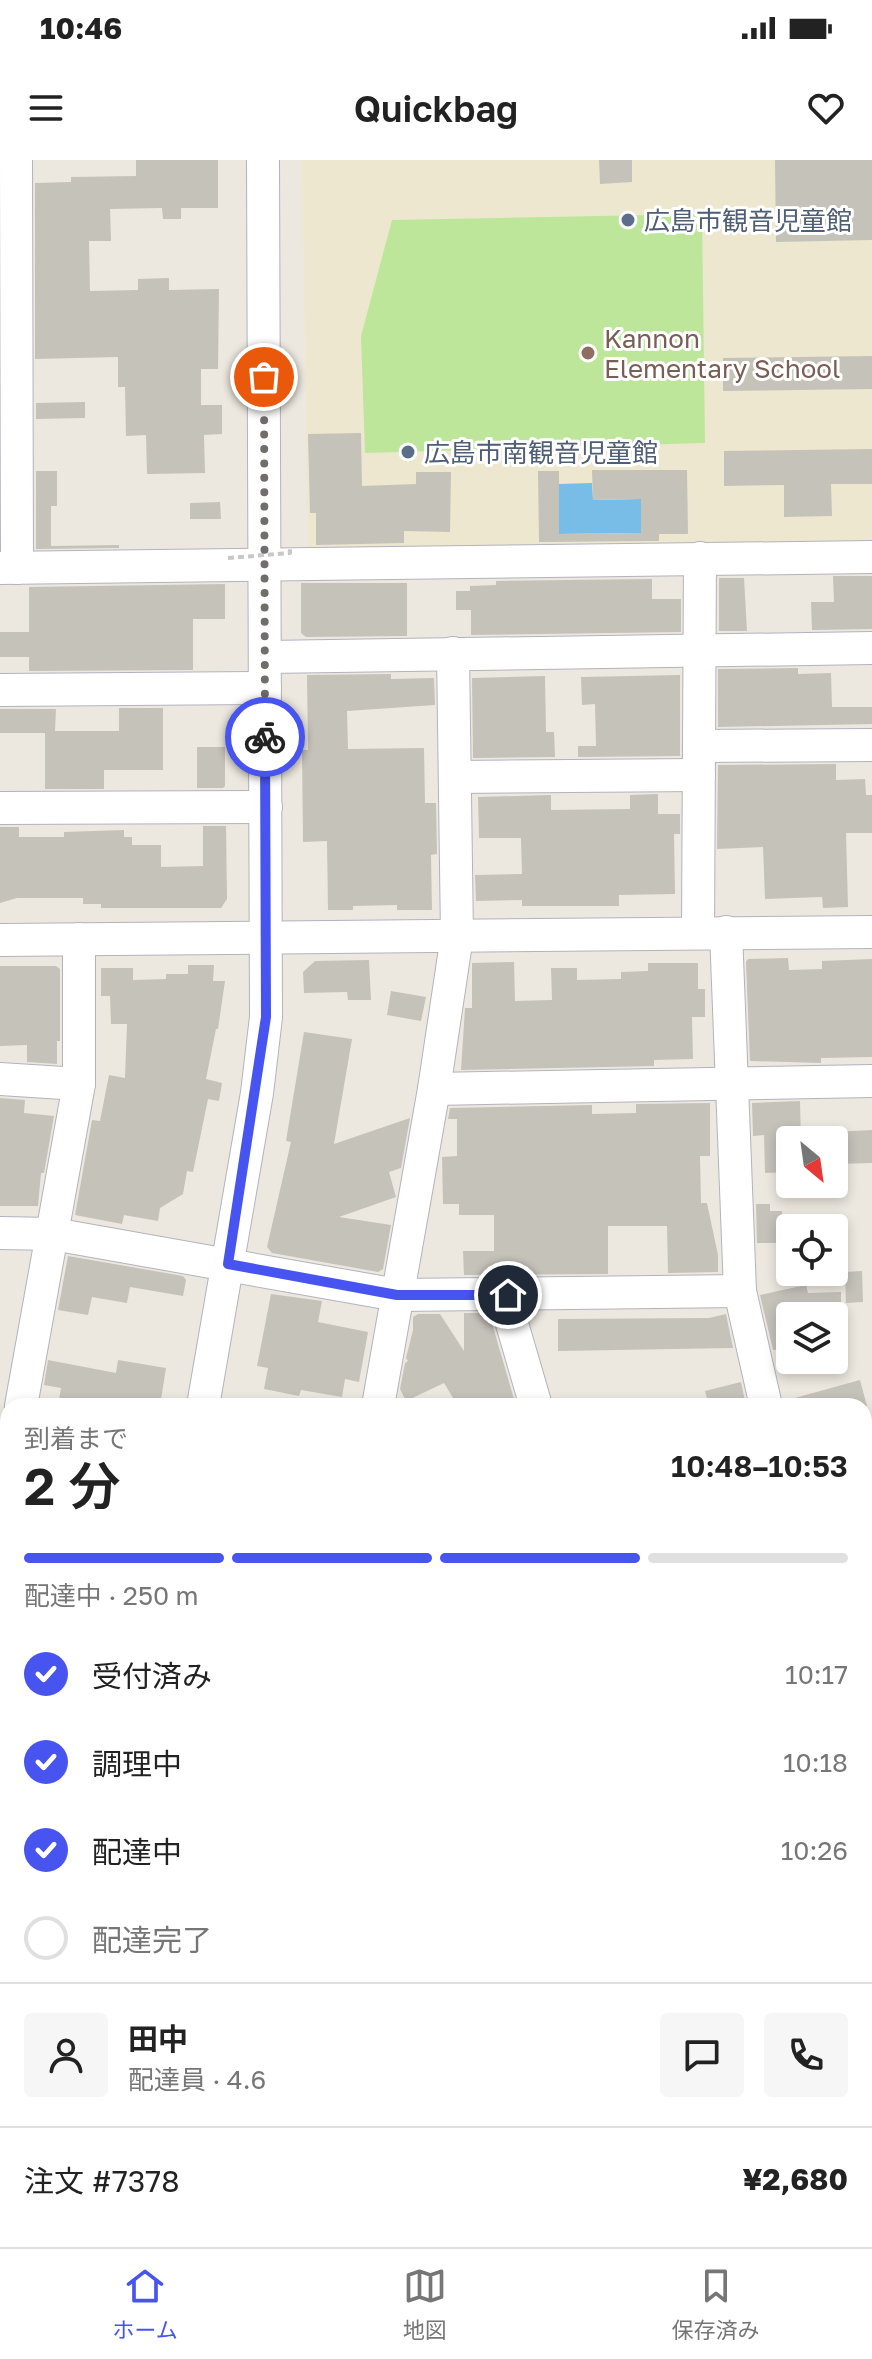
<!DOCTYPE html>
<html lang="ja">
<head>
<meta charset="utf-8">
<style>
	body { margin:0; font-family:"Golos Text","Noto Sans JP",sans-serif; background:#f6f6f6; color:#222; height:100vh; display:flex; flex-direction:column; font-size:30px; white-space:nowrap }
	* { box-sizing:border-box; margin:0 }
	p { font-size:26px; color:#767676 }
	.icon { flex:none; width:44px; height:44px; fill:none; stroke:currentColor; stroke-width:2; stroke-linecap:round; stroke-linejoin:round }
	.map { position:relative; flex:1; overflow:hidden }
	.details { position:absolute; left:0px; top:1238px; width:872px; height:850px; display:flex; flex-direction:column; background:#fff; border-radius:24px 24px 0 0; box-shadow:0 4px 12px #0003 }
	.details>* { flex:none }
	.needle { width:52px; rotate:151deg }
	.buttons { position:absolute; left:776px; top:966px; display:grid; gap:16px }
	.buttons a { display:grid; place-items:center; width:72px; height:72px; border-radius:8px; background:#fff; box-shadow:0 4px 12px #0003; font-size:40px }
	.pin { position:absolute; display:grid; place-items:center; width:68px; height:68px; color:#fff; margin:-34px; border:4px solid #fff; border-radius:50%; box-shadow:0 2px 8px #0007 }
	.courier { position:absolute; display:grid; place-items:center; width:80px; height:80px; margin:-40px; border:6px solid #4854f0; border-radius:50%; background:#fff; color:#222; box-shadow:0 2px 10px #0007 }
	.head em { font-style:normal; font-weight:600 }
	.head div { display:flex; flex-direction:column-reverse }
	.head { display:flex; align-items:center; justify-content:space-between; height:136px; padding:0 24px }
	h1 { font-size:52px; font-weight:600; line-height:60px }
	.bar { display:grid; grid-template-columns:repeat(4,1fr); gap:12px 8px; align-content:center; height:96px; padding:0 24px }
	.bar i { height:10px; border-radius:6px; background:#e0e0e0 }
	.bar .selected { background:#4854f0 }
	.bar p { grid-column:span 4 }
	.line { display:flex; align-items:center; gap:20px; padding:0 24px; border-top:2px solid #e0e0e0 }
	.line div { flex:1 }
	.round { display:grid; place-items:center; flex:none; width:84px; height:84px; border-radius:8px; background:#f6f6f6 }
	ol { padding:0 24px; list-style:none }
	li { display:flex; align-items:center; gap:24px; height:88px }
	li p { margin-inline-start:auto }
	li .icon { padding:8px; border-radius:50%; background:#4854f0; color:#fff; stroke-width:4 }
	li:last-child { color:#767676 }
	li i { width:44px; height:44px; border:4px solid #e0e0e0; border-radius:50% }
	.status { display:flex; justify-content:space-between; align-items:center; height:56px; padding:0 40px; background:#fff; direction:ltr }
	.status svg { height:22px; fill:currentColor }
	header { display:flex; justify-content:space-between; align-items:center; height:104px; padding:0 24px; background:#fff; font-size:36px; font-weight:600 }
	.dock { display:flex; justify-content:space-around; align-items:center; height:112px; border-top:2px solid #e0e0e0; background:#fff; font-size:22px; color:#767676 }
	.dock a { display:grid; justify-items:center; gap:4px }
	.dock .selected { color:#4854f0 }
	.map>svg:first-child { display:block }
	.education { fill:#ede7cf }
	.pitch { fill:#bde69b }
	.water { fill:#78bde8 }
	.building { fill:#c5c2ba }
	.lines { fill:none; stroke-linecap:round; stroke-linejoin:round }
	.minor-casing { stroke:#b2b3be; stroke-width:34 }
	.minor { stroke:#fff; stroke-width:32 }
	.path-bridge { stroke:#c8c8c8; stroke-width:4; stroke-dasharray:6 4; stroke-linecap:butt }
	.done { stroke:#6f6e6b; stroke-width:8; stroke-dasharray:0 14.4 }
	.route { stroke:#4854f0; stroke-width:10 }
	.service-dot { fill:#5c6f8a; stroke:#fff; stroke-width:3 }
	.education-dot { fill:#8d6e63; stroke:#fff; stroke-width:3 }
	.labels { text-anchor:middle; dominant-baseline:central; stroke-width:6; stroke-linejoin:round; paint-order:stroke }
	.service-label { font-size:26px; fill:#4e5e75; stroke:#fff; text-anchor:start }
	.education-label { font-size:26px; fill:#785e54; stroke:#fff; text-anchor:start }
</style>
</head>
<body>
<div class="status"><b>10:46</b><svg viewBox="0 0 49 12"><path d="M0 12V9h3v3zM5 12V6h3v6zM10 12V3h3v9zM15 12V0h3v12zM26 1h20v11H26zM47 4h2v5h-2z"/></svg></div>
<header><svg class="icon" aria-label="menu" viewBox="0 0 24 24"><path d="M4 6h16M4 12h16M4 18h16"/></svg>Quickbag<svg class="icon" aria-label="heart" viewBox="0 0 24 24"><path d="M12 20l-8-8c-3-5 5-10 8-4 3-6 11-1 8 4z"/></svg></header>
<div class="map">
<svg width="872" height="2087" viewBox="0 0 872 2087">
	<rect width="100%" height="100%" fill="#ece8df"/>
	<!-- education -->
	<polygon class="education" points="302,0 872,0 872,388 312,391 308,387"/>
	<!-- pitch -->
	<polygon class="pitch" points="702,54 705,283 365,293 361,176 392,60"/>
	<!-- water -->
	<polygon class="water" points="592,323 593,340 641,339 641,373 559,374 559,324"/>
	<!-- building -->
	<g class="building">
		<polygon points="136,0 218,0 218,48 181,48 181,59 163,59 162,48 110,49 111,81 89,81 90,131 138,130 138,119 169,118 169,130 219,129 218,209 201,209 201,245 222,245 222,274 204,275 205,313 147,314 146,275 126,276 125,227 118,227 118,197 35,199 35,23 71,22 71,17 136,16"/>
		<polygon points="599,0 632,0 632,22 600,24"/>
		<polygon points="775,0 872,0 872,80 776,82"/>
		<polygon points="872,196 872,229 723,231 723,198"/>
		<polygon points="85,242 85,258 36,259 36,243"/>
		<polygon points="361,273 362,326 416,324 416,312 451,312 450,372 404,371 404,383 316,385 316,353 310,353 308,274"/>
		<polygon points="872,289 872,324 831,324 832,356 784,357 784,325 724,326 724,291"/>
		<polygon points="592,310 687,310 688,374 659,374 659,381 539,382 538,311 559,311 559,374 641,373 641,339 593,340"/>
		<polygon points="36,311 57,311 57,346 51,346 51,386 119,385 119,388 36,389"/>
		<polygon points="220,342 221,359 190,359 190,343"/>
		<polygon points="833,416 872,416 872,469 812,470 811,442 834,442"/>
		<polygon points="719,418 744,418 747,471 719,471"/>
		<polygon points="652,419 652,439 681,439 681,472 471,475 471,450 456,450 456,431 470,431 470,426 496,425 496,421"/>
		<polygon points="301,423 407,423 407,476 306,477 301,473"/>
		<polygon points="225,424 225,459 193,459 193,510 29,511 29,497 0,497 0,472 29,472 29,427"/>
		<polygon points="798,508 798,514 831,513 832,547 872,547 872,564 718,567 718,509"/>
		<polygon points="391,514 391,519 434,518 435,545 347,551 348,589 424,588 425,643 436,643 437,694 431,695 432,750 397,750 397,745 353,746 353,750 328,750 327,681 303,682 302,590 308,590 307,515"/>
		<polygon points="680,515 680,596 578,597 578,586 596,586 595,544 582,545 581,517"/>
		<polygon points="545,516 546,572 554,572 555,597 473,598 472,518"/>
		<polygon points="119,548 163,548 163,610 104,610 104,629 45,629 45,573 0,573 0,549 56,549 55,571 119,571"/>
		<polygon points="197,587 225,587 225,626 223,628 197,628"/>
		<polygon points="836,604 836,620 865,619 866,635 872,635 872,673 846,673 848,747 823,748 822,737 765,739 763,687 717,689 718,605"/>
		<polygon points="658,634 658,654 680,654 680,674 674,674 675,734 619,735 619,746 522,746 522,740 476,741 475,715 522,714 521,678 479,678 478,637 551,635 551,650 630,649 630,635"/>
		<polygon points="203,666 226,666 227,739 221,748 101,748 101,744 83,744 83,738 17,738 0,743 0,667 19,667 19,677 64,677 64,672 124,670 124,677 132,677 132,685 161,685 161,707 203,706"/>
		<polygon points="788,798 789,810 822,809 822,801 872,799 872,897 821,898 821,903 750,901 746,802 748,799"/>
		<polygon points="369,800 371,840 348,840 347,832 304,833 303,812 315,801"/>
		<polygon points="514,802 515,841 552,840 551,808 577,808 577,820 621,819 621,812 648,811 648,803 698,803 698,829 705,829 705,857 692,857 693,899 654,900 654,906 461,910 465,848 472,848 472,803"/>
		<polygon points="188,805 214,805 213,821 225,821 218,869 216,869 206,919 222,923 219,941 208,939 193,1012 187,1011 183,1034 160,1048 158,1061 124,1055 122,1064 75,1055 92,960 100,961 109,915 125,918 127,864 111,864 110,836 101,836 101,808 133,808 133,820 166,819 166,814 188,814"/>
		<polygon points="0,806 56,806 60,809 60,881 57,881 57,904 27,902 27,885 0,886"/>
		<polygon points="391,831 426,837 421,861 387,855"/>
		<polygon points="304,872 352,879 334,984 410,958 401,1008 389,1012 396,1037 339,1057 391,1065 383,1109 378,1112 272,1093 267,1087 291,982 286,981"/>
		<polygon points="0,938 25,940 24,953 54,956 44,1013 41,1013 38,1046 0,1046"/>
		<polygon points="800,941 801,980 790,980 790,1012 765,1013 764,975 753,976 752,943"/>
		<polygon points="710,943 710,996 700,996 701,1043 707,1043 718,1095 718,1112 668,1113 667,1066 608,1066 608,1114 464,1115 463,1091 494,1091 494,1055 459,1055 459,1044 443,1044 442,997 457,996 457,959 448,959 450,948 592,945 592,954 636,953 636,944"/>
		<polygon points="872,970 872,1003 834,1004 834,972"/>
		<polygon points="756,1044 770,1044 770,1051 782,1051 783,1083 757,1083"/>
		<polygon points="68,1096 183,1116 186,1120 183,1136 130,1127 127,1143 92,1137 88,1155 58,1150"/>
		<polygon points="862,1111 863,1142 846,1143 845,1112"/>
		<polygon points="806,1125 808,1133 841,1132 841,1149 808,1156 790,1156 790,1189 773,1190 760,1135"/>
		<polygon points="271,1134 322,1141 318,1162 368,1172 359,1222 345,1219 342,1237 301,1230 299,1236 264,1229 268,1208 257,1206"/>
		<polygon points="464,1153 489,1153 516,1246 458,1246 444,1223 406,1241 400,1229 405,1203 408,1201 406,1198 413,1170 413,1157 418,1154 440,1154 464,1191"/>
		<polygon points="726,1154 733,1188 558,1191 558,1159 709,1158"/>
		<polygon points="48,1200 116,1213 118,1200 166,1208 160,1246 58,1246 61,1228 44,1225"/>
		<polygon points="860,1220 867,1246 785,1246 784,1241"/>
		<polygon points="741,1222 746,1246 709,1246 705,1231"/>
	</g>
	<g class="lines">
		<defs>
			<g id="minor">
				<polyline points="16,2 17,408"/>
				<polyline points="0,408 872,397"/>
				<polyline points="266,497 872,488"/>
				<polyline points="0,530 265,528"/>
				<polyline points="699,586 872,585"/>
				<polyline points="456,617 699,615"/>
				<polyline points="0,648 266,647"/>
				<polyline points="726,772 740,1131 766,1246"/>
				<polyline points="698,773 700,398"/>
				<polyline points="0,780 872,772"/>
				<polyline points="0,919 79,924"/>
				<polyline points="434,929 872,921"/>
				<polyline points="0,1073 53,1074 397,1135 740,1131"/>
				<polyline points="508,1135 508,1150 536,1246"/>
				<polyline points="21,1246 79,924 79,779"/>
				<polyline points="203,1246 257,933 266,857 263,0"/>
				<polyline points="378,1246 434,929 457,776 453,493"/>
				<polyline points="864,1282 872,1280"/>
				<polyline points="0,1361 8,1318"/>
				<polyline points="864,1462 872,1460"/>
				<polyline points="0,1524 8,1522"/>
				<polyline points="864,1537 872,1527"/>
				<polyline points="864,1612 872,1611"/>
				<polyline points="864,1676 872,1646"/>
				<polyline points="0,1703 8,1701"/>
				<polyline points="864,1796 872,1834"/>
				<polyline points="0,1840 8,1838"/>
				<polyline points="0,1981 8,1979"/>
				<polyline points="74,2080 77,2087"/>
				<polyline points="428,2080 430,2087"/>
				<polyline points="672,2080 674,2087"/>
				<polyline points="352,2087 376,2080"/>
			</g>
		</defs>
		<!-- minor casing -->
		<use href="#minor" class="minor-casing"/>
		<!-- minor -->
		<use href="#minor" class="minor"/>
		<!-- path-bridge -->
		<polyline class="path-bridge" points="228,398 290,393 290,387"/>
	</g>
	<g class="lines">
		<!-- done -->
		<polyline class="done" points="264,217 265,577"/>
		<!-- route -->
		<polyline class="route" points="265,577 266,857 228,1104 397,1135 508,1135"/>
	</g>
	<!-- markers -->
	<g class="service-dot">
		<circle cx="628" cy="60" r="8"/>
		<circle cx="408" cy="292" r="8"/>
	</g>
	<circle class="education-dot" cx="588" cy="193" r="8"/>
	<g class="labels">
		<!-- service labels -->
		<g class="service-label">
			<text x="644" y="60">広島市観音児童館</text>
			<text x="424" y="292">広島市南観音児童館</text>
		</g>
		<!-- education labels -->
		<g class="education-label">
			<text x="604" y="178">Kannon<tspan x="604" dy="30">Elementary School</tspan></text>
		</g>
	</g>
</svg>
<div class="buttons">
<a><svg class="needle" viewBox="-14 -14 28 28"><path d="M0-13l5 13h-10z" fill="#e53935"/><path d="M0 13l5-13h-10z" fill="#767676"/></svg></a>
<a><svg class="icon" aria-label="locate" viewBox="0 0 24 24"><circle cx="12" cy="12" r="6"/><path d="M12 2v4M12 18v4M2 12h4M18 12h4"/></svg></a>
<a><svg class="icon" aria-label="layers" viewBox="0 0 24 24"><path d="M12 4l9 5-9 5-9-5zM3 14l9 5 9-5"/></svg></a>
</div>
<div class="pin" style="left:264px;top:217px;background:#ea580c"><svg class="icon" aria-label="bag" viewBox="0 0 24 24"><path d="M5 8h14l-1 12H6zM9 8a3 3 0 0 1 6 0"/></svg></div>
<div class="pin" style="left:508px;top:1135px;background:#1f2937"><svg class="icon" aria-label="home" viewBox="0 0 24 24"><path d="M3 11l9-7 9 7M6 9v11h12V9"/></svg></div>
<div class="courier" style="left:265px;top:577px"><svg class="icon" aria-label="bike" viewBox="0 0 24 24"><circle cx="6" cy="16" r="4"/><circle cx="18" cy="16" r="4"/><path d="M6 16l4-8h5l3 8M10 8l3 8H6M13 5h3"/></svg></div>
<section class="details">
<div class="head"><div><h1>2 分</h1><p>到着まで</p></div><em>10:48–10:53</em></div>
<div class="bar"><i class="selected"></i><i class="selected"></i><i class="selected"></i><i></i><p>配達中 · 250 m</p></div>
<ol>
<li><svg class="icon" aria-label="check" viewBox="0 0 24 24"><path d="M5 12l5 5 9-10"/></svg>受付済み<p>10:17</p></li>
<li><svg class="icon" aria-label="check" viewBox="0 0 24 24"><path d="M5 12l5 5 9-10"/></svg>調理中<p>10:18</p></li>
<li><svg class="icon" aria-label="check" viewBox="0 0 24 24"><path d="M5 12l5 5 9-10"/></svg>配達中<p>10:26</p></li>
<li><i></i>配達完了</li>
</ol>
<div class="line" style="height:144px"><a class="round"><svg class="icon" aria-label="person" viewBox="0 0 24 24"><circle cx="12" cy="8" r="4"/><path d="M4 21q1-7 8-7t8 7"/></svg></a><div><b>田中</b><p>配達員 · 4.6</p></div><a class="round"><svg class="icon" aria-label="chat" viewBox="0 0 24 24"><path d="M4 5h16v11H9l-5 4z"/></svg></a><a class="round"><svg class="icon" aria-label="phone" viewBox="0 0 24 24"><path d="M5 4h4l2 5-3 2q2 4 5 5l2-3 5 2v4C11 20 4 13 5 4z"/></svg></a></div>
<div class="line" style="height:104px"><div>注文 #7378</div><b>¥2,680</b></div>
</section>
</div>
<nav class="dock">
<a class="selected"><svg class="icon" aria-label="home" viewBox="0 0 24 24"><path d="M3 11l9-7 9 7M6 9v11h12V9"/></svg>ホーム</a>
<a><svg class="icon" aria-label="map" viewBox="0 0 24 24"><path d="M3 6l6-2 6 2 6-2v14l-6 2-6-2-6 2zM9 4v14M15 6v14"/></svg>地図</a>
<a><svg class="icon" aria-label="saved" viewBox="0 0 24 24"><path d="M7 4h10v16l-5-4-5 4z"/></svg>保存済み</a>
</nav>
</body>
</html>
